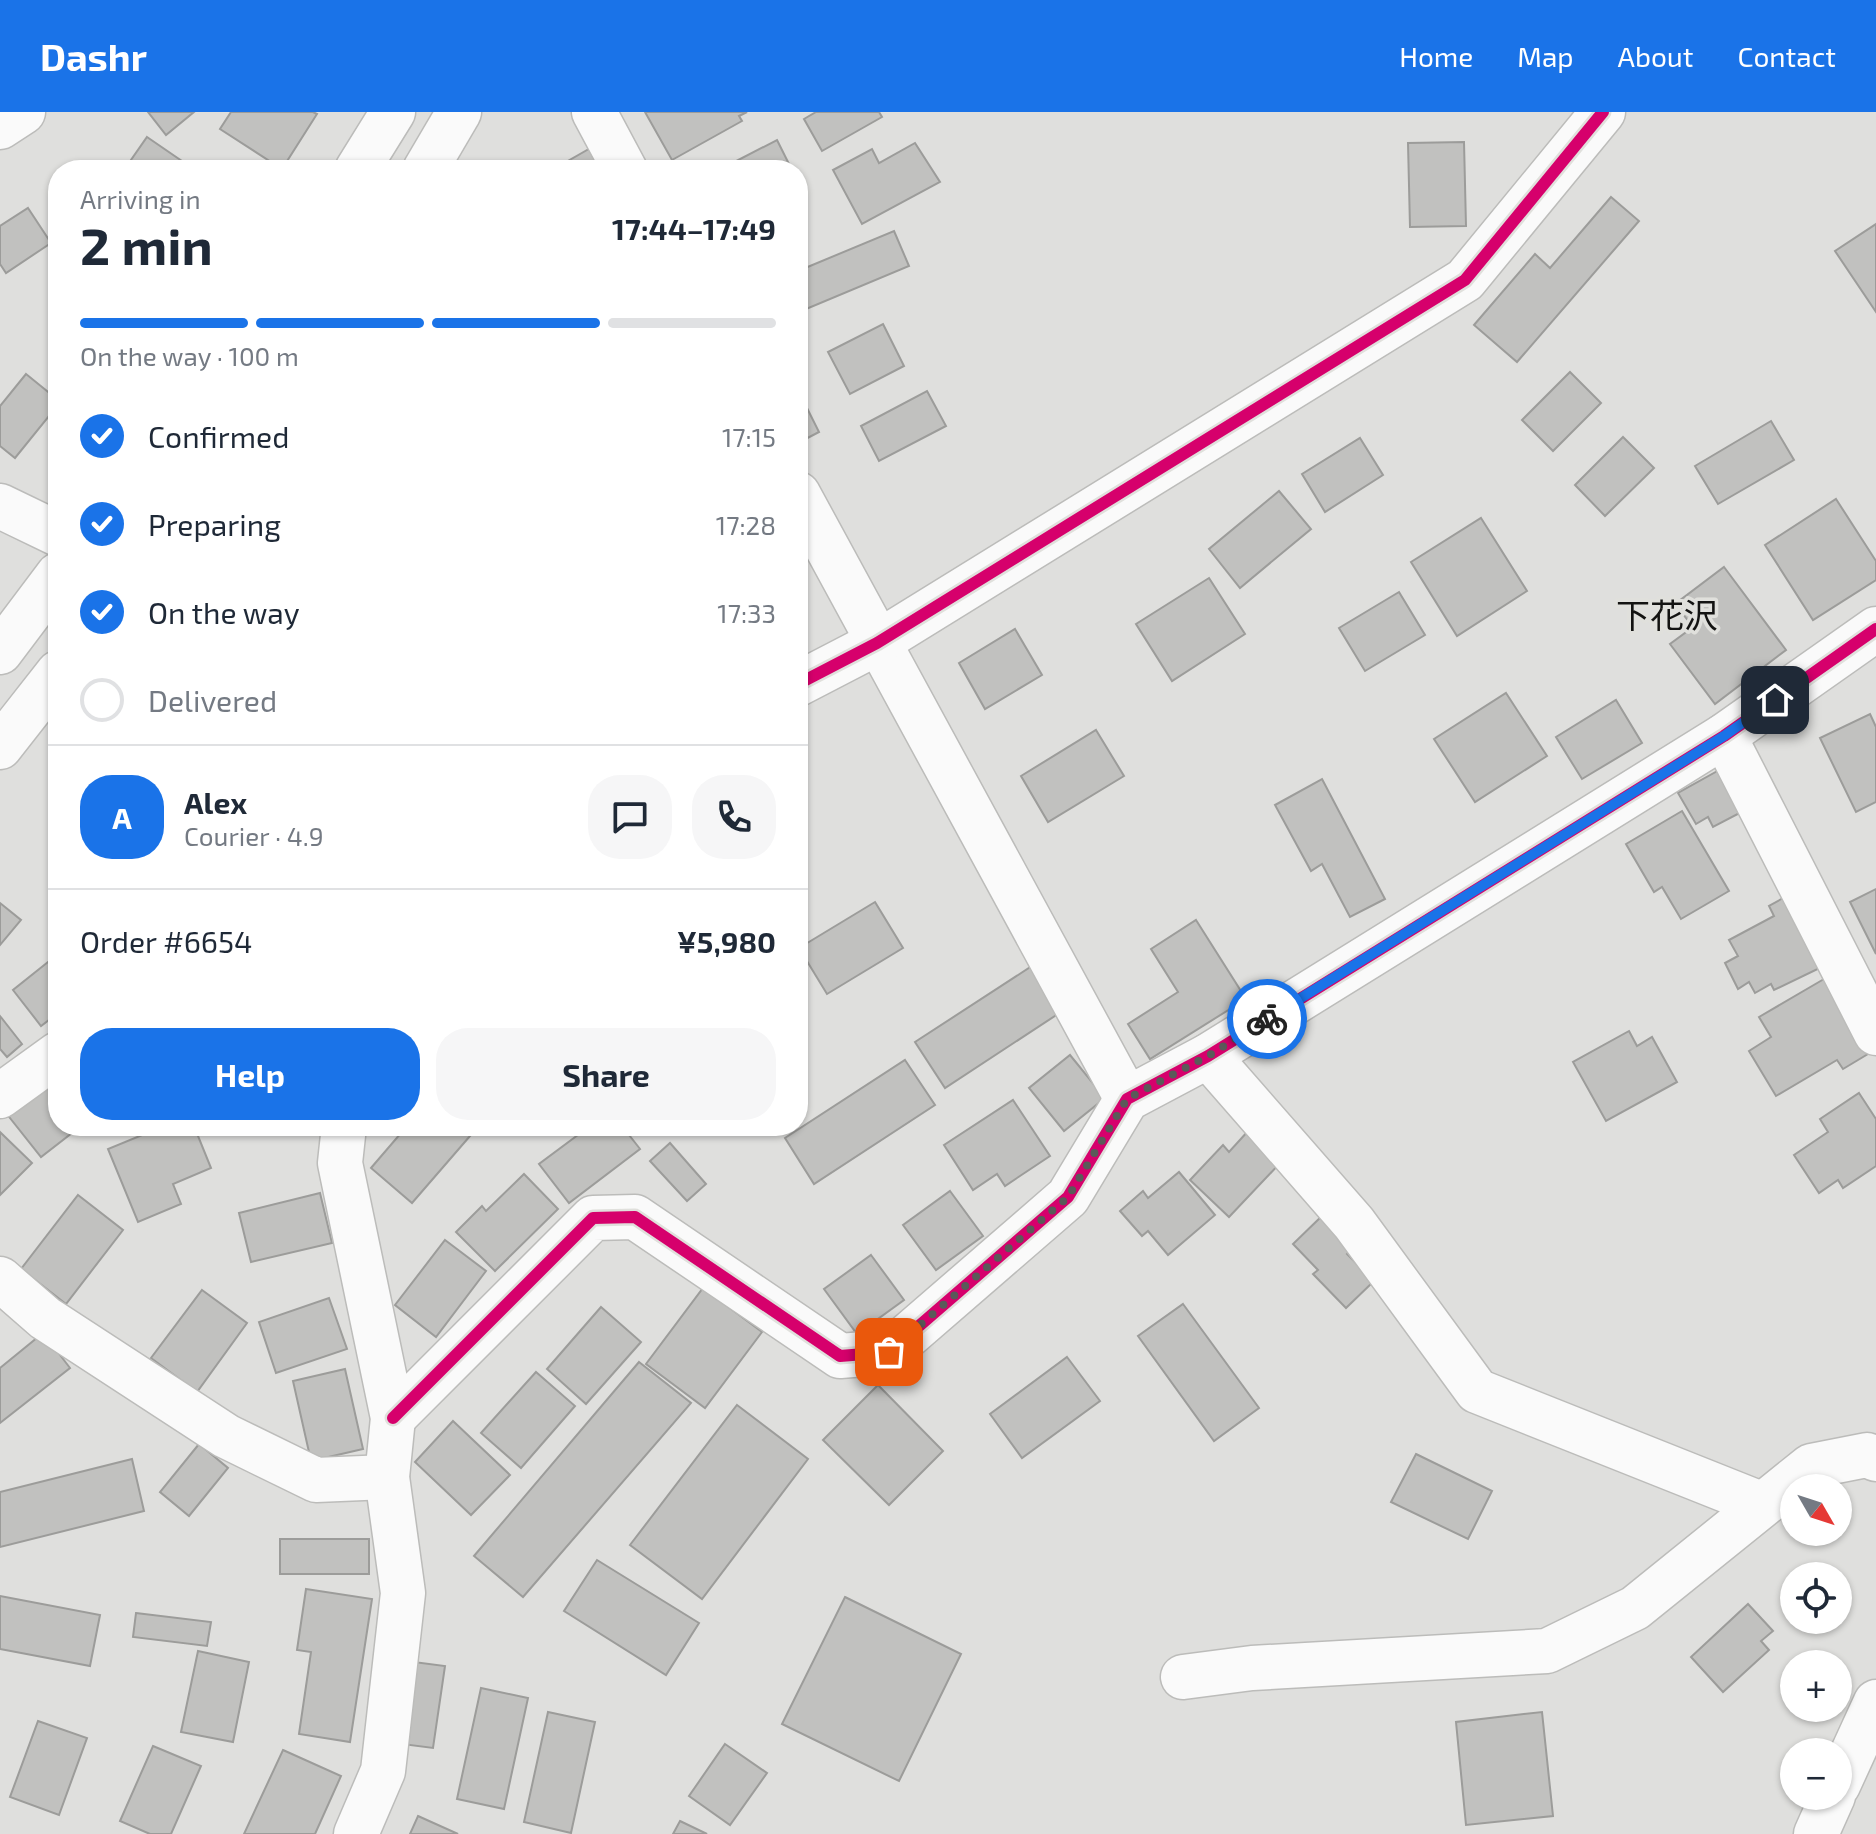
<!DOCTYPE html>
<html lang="en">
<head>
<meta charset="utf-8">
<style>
	body { margin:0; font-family:"Exo 2","Noto Sans JP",sans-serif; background:#f6f6f7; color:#1f2937; height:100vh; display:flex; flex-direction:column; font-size:30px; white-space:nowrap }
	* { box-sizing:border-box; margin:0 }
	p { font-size:26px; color:#747a83 }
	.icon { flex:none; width:44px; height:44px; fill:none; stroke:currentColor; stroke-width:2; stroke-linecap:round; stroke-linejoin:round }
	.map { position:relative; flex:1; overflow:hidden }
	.sheet { position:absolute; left:48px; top:48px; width:760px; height:976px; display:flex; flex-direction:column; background:#fff; border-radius:32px; box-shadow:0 2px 6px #0004 }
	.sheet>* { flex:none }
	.needle { width:52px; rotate:129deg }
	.controls { position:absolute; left:1780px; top:1362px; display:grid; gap:16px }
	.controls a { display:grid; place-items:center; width:72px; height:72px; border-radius:50%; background:#fff; box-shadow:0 2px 6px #0004; font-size:40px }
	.pin { position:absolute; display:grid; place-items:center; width:68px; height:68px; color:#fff; margin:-34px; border-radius:16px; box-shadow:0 4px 12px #0006 }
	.courier { position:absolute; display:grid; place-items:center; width:80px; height:80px; margin:-40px; border:6px solid #1a73e8; border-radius:50%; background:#fff; color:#222; box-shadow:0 2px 10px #0007 }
	.headline em { font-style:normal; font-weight:700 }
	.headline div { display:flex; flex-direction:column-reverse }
	.headline { display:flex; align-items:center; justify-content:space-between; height:136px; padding:0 32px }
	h1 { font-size:52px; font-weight:700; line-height:60px }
	.bar { display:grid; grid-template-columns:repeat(4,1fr); gap:12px 8px; align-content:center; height:96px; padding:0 32px }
	.bar i { height:10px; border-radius:6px; background:#e0e1e3 }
	.bar .on { background:#1a73e8 }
	.bar p { grid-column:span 4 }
	.line { display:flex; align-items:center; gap:20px; padding:0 32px; border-top:2px solid #e0e1e3 }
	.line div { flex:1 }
	.round { display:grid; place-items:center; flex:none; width:84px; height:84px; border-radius:32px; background:#f6f6f7 }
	ol { padding:0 32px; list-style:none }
	li { display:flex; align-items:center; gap:24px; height:88px }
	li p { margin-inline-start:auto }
	li .icon { padding:8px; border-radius:50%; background:#1a73e8; color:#fff; stroke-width:4 }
	li:last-child { color:#747a83 }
	li i { width:44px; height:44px; border:4px solid #e0e1e3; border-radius:50% }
	.primary-button { display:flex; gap:16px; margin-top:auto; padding:16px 32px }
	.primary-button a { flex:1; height:92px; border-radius:32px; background:#1a73e8; color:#fff; font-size:32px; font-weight:700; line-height:92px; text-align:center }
	.primary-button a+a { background:#f6f6f7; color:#1f2937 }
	header { display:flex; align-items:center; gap:48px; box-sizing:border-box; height:112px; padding:0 40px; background:#1a73e8; color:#fff }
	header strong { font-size:38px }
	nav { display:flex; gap:44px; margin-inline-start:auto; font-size:28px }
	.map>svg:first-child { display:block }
	.building { fill:#c1c1bf; stroke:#9c9c9a; stroke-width:2 }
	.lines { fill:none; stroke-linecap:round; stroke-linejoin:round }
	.minor-casing { stroke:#bcbcba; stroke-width:47 }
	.minor { stroke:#fafafa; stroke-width:44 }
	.cycleway-casing { stroke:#e0e0dc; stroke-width:17 }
	.cycleway { stroke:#d6006c; stroke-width:12 }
	.done { stroke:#5a5a59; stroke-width:8; stroke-dasharray:0 14.4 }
	.route { stroke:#1a73e8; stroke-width:10 }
	.labels { text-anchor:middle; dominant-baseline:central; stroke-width:7; stroke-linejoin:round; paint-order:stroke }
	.quarter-label { font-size:34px; fill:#131312; stroke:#e0e0dc }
</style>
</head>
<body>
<header>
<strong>Dashr</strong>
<nav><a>Home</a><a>Map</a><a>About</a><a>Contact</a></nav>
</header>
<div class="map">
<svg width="1876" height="1722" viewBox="0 0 1876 1722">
	<rect width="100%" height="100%" fill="#dfdfdd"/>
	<!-- building -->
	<g class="building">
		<polygon points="148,0 194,0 166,23"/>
		<polygon points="231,0 313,0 317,2 282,57 220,17"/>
		<polygon points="645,0 747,0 739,4 742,9 672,48"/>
		<polygon points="816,0 879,0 882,5 822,39 804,7"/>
		<polygon points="147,25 195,58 124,58"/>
		<polygon points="777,28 792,58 719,58"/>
		<polygon points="1464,30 1466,114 1410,115 1408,31"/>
		<polygon points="915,31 940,70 862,112 833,58 872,37 879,51"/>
		<polygon points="594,34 608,58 563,58 561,53"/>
		<polygon points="1611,85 1639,109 1517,250 1474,213 1535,142 1550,156"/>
		<polygon points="28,96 51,131 6,161 0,152 0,114"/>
		<polygon points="1876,112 1876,200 1835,139"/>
		<polygon points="894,119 909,154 799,200 798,159"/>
		<polygon points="883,212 904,254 850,282 828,240"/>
		<polygon points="1570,260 1601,291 1553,339 1522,308"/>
		<polygon points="26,262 58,288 58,293 15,346 0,334 0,294"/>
		<polygon points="927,279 946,314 879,349 861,314"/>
		<polygon points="805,292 819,320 798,331 798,295"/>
		<polygon points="1771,309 1794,348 1718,392 1695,354"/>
		<polygon points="1623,325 1654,356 1605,404 1575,373"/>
		<polygon points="1360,326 1383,363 1325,400 1302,362"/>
		<polygon points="1279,379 1311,417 1240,476 1209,437"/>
		<polygon points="1836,387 1876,449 1876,468 1813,508 1765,433"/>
		<polygon points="1481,406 1527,479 1457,524 1411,450"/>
		<polygon points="1724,455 1786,538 1715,592 1670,532 1693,515 1675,492"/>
		<polygon points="1209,466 1245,522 1172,569 1136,512"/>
		<polygon points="1399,480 1425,523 1365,559 1339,516"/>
		<polygon points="1015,517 1042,563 985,597 959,551"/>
		<polygon points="1506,581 1547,644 1475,690 1434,627"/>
		<polygon points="1616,588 1642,631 1582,667 1556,625"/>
		<polygon points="1870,602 1876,615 1876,690 1856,700 1820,626"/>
		<polygon points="1096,618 1124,664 1048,710 1021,664"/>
		<polygon points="1730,652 1753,694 1713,715 1708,705 1696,712 1678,681"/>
		<polygon points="1322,667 1385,787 1350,805 1322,752 1311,759 1275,693"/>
		<polygon points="1682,699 1729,779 1681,807 1662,775 1654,780 1626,732"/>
		<polygon points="1876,777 1876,842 1850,790"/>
		<polygon points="1792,781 1830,851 1774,878 1771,872 1755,881 1749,870 1738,877 1725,851 1738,844 1729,828 1774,804 1769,794"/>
		<polygon points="875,790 903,836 827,882 799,836"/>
		<polygon points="0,791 21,808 0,833"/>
		<polygon points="1196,808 1246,887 1150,947 1128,912 1178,880 1151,837"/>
		<polygon points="58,842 58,901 41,914 13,878"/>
		<polygon points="1035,852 1064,898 945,976 915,930"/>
		<polygon points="1824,867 1868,942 1843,957 1837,948 1776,984 1749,939 1771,925 1759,905"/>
		<polygon points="0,904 22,932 7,945 0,937"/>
		<polygon points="1629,919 1637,934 1652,925 1677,970 1606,1009 1573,950"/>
		<polygon points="1070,943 1105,986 1064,1019 1029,976"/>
		<polygon points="905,948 935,993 814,1072 785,1026"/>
		<polygon points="58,960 58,1014 81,1014 41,1045 6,1001"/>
		<polygon points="1859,981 1876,1007 1876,1054 1843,1076 1838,1068 1819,1081 1794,1043 1828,1020 1820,1007"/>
		<polygon points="1013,988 1050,1044 1005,1074 997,1062 973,1078 944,1033"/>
		<polygon points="164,1014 194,1014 211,1056 173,1072 181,1092 138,1110 108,1037"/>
		<polygon points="407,1014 459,1014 470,1024 412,1091 371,1056"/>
		<polygon points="590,1014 622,1014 640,1037 569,1091 539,1052"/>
		<polygon points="1249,1018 1282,1049 1229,1105 1190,1068 1223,1033 1229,1040"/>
		<polygon points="0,1020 32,1051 0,1083"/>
		<polygon points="670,1031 706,1072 687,1089 650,1049"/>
		<polygon points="1179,1060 1215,1103 1168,1143 1148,1119 1142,1124 1120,1099 1143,1079 1148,1086"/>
		<polygon points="524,1062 558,1097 495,1159 456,1120 482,1094 486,1099"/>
		<polygon points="950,1079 983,1124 936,1158 903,1113"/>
		<polygon points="320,1081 332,1131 251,1150 239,1101"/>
		<polygon points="78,1083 123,1118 66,1192 21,1157"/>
		<polygon points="1324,1102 1355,1134 1347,1142 1374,1169 1346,1196 1313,1162 1318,1158 1293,1132"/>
		<polygon points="445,1128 486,1159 436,1225 395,1193"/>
		<polygon points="871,1143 904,1188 857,1222 824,1177"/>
		<polygon points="703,1176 762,1220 705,1296 646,1252"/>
		<polygon points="202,1178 247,1211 197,1280 151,1246"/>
		<polygon points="329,1186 347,1237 276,1261 259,1210"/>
		<polygon points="1183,1192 1259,1296 1214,1329 1138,1224"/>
		<polygon points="601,1195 641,1230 586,1292 547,1257"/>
		<polygon points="43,1221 70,1256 0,1311 0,1256"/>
		<polygon points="1067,1245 1100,1289 1022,1346 990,1302"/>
		<polygon points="639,1250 691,1291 523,1485 474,1444"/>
		<polygon points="345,1257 363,1337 311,1349 293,1269"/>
		<polygon points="536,1260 575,1294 521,1356 481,1321"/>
		<polygon points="878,1273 943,1339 889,1393 823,1328"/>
		<polygon points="737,1293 808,1347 702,1487 630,1433"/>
		<polygon points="453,1309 510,1363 471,1403 415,1350"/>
		<polygon points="199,1332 228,1356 189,1404 160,1380"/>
		<polygon points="1416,1342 1492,1379 1468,1427 1391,1390"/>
		<polygon points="132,1347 144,1399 0,1435 0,1380"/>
		<rect x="280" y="1427" width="89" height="35"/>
		<polygon points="597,1448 699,1511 666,1563 564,1499"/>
		<polygon points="306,1477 372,1487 350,1630 299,1622 311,1540 297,1538"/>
		<polygon points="0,1484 100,1503 90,1554 0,1537"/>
		<polygon points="845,1485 961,1542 899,1669 782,1612"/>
		<polygon points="1748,1492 1773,1519 1761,1529 1769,1538 1723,1580 1691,1545"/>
		<polygon points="136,1501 211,1510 207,1534 133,1525"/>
		<polygon points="198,1539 249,1550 233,1630 181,1620"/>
		<polygon points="406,1549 445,1554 433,1636 394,1631"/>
		<polygon points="481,1576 528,1586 504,1697 457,1687"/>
		<polygon points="548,1600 595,1610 571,1721 524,1710"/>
		<polygon points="1542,1600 1553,1704 1466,1713 1456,1610"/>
		<polygon points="38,1609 87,1626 59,1703 10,1685"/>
		<polygon points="725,1632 767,1661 730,1713 689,1684"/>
		<polygon points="153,1634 201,1654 171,1722 150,1722 120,1709"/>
		<polygon points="283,1638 341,1664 315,1722 244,1722"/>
		<polygon points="418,1704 458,1722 410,1722"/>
		<polygon points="680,1709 707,1722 673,1722"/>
	</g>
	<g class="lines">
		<defs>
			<g id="minor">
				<polyline points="594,0 625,58"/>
				<polyline points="0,15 23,0"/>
				<polyline points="357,58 393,0"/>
				<polyline points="425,58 459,0"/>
				<polyline points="798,382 1127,987"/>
				<polyline points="0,394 58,422"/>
				<polyline points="0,540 58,463"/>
				<polyline points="798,572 877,531 1465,168 1603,0"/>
				<polyline points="1724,624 1876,921"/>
				<polyline points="0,635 58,561"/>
				<polyline points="1208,944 1354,1111 1477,1279 1761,1392"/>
				<polyline points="0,984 58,942"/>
				<polyline points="344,1014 340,1051 393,1306 387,1365 403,1481 383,1659 356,1722"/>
				<polyline points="0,1167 45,1206 226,1324 316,1368 387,1365"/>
				<polyline points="393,1306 593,1106 635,1105 840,1244 889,1240 1068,1085 1127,987 1208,944 1724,624 1876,517"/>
				<polyline points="1183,1565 1252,1556 1547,1539 1635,1496 1811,1354 1867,1343 1876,1347"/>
				<polyline points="1838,1673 1876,1590"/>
				<polyline points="1816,1722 1833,1684"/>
			</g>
		</defs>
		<!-- minor casing -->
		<use href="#minor" class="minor-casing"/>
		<!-- minor -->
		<use href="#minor" class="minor"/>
		<defs>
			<g id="cycleway">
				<polyline points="798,572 877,531 1465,168 1603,0"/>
				<polyline points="393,1306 593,1106 635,1105 840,1244 889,1240 1068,1085 1127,987 1208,944 1724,624 1876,517"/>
			</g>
		</defs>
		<!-- cycleway casing -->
		<use href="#cycleway" class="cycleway-casing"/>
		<!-- cycleway -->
		<use href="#cycleway" class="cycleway"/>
	</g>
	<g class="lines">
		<!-- done -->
		<polyline class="done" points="889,1240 1068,1085 1127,987 1208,944 1267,907"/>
		<!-- route -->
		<polyline class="route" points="1267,907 1724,624 1775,588"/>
	</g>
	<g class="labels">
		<!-- quarter labels -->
		<g class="quarter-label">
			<text x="1667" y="502">下花沢</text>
		</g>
	</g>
</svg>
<div class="controls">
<a><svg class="needle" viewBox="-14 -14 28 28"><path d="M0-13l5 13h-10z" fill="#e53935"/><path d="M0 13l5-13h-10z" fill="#747a83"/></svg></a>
<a><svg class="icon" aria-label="locate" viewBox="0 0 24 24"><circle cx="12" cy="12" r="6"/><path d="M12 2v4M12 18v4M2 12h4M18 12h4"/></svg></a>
<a>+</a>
<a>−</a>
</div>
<div class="pin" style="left:889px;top:1240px;background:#ea580c"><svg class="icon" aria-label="bag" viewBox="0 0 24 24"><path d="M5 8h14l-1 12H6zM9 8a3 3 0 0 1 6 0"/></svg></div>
<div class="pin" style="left:1775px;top:588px;background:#1f2937"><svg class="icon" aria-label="home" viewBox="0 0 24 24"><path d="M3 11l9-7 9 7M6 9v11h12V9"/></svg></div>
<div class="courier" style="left:1267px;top:907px"><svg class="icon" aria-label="bike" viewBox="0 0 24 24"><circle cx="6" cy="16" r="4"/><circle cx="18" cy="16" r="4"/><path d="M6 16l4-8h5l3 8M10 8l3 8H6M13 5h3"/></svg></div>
<section class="sheet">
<div class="headline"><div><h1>2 min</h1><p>Arriving in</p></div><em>17:44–17:49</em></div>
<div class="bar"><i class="on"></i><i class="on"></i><i class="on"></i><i></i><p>On the way · 100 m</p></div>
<ol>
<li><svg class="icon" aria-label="check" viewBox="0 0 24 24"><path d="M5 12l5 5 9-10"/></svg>Confirmed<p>17:15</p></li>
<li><svg class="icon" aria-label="check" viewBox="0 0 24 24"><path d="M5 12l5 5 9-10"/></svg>Preparing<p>17:28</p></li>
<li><svg class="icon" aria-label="check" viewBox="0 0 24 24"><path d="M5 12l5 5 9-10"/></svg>On the way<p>17:33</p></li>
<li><i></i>Delivered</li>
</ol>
<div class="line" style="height:144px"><b class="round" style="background:#1a73e8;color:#fff">A</b><div><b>Alex</b><p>Courier · 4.9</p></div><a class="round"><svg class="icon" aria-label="chat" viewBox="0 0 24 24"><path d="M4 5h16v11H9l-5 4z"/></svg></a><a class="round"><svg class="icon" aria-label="phone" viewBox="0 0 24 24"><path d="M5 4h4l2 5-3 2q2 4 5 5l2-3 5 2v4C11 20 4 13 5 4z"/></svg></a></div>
<div class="line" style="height:104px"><div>Order #6654</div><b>¥5,980</b></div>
<div class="primary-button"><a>Help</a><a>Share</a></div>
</section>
</div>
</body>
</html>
